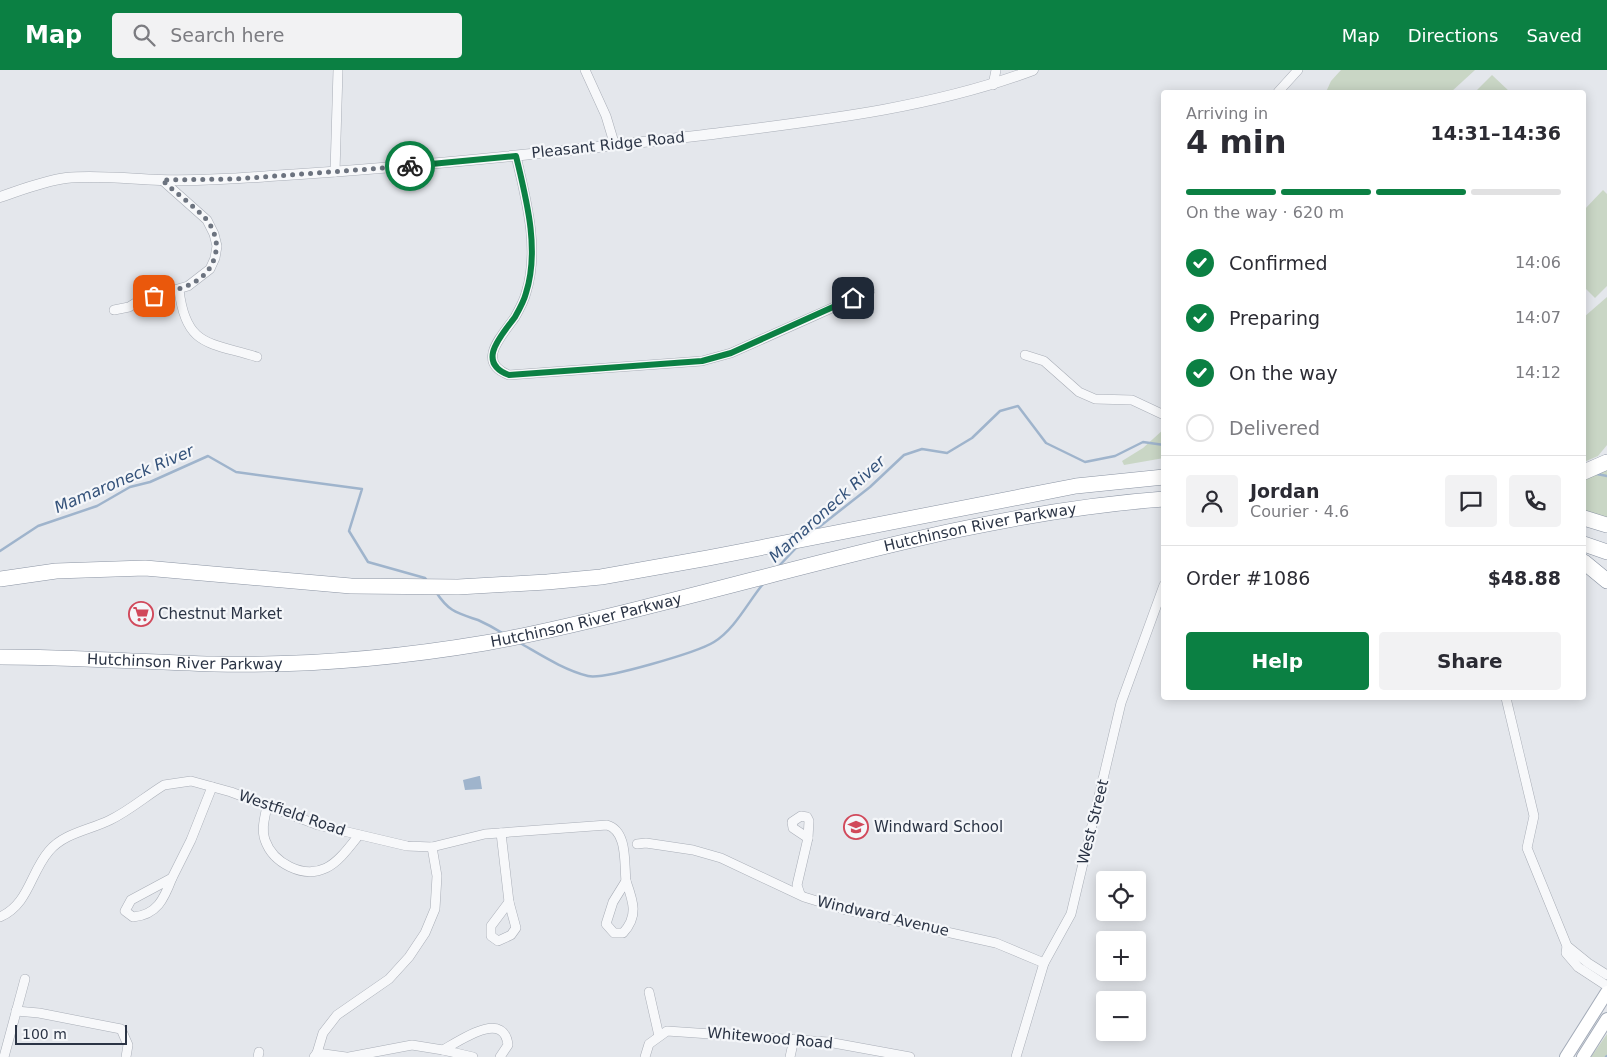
<!DOCTYPE html>
<html lang="en">
<head>
<meta charset="utf-8">
<style>
	body { margin:0; font-family:"DejaVu Sans",sans-serif; background:#f2f2f3; color:#2b2b33; height:100vh; display:flex; flex-direction:column; font-size:19px; white-space:nowrap }
	* { box-sizing:border-box; margin:0 }
	p { font-size:16px; color:#7c7c81 }
	.icon { flex:none; width:28px; height:28px; fill:none; stroke:currentColor; stroke-width:2; stroke-linecap:round; stroke-linejoin:round }
	.map { position:relative; flex:1; overflow:hidden }
	.details { position:absolute; left:1161px; top:20px; width:425px; height:610px; display:flex; flex-direction:column; background:#fff; border-radius:5px; box-shadow:0 2px 12px #0003 }
	.details>* { flex:none }
	.controls { position:absolute; left:1096px; top:801px; display:grid; gap:10px }
	.controls a { display:grid; place-items:center; width:50px; height:50px; border-radius:5px; background:#fff; box-shadow:0 2px 12px #0003; font-size:25px }
	.scale { position:absolute; left:15px; bottom:12px; width:112px; box-sizing:border-box; padding-left:5px; border:2px solid #2b3445; border-top:0; font-size:14px; line-height:18px; white-space:nowrap; color:#2b3445; -webkit-text-stroke:4px #f4f6f9; paint-order:stroke }
	.pin { position:absolute; display:grid; place-items:center; width:42px; height:42px; color:#fff; margin:-21px; border-radius:10px; box-shadow:0 2px 8px #0006 }
	.courier { position:absolute; display:grid; place-items:center; width:50px; height:50px; margin:-25px; border:4px solid #0b8043; border-radius:50%; background:#fff; color:#222; box-shadow:0 1px 6px #0007 }
	.head em { font-style:normal; font-weight:700 }
	.head div { display:flex; flex-direction:column-reverse }
	.head { display:flex; align-items:center; justify-content:space-between; height:85px; padding:0 25px }
	h1 { font-size:32px; font-weight:700; line-height:38px }
	.bar { display:grid; grid-template-columns:repeat(4,1fr); gap:8px 5px; align-content:center; height:60px; padding:0 25px }
	.bar i { height:6px; border-radius:4px; background:#e1e1e2 }
	.bar .active { background:#0b8043 }
	.bar p { grid-column:span 4 }
	.line { display:flex; align-items:center; gap:12px; padding:0 25px; border-top:1px solid #e1e1e2 }
	.line div { flex:1 }
	.round { display:grid; place-items:center; flex:none; width:52px; height:52px; border-radius:5px; background:#f2f2f3 }
	ol { padding:0 25px; list-style:none }
	li { display:flex; align-items:center; gap:15px; height:55px }
	li p { margin-inline-start:auto }
	li .icon { padding:5px; border-radius:50%; background:#0b8043; color:#fff; stroke-width:4 }
	li:last-child { color:#7c7c81 }
	li i { width:28px; height:28px; border:2px solid #e1e1e2; border-radius:50% }
	.action { display:flex; gap:10px; margin-top:auto; padding:10px 25px }
	.action a { flex:1; height:58px; border-radius:5px; background:#0b8043; color:#fff; font-size:20px; font-weight:700; line-height:58px; text-align:center }
	.action a+a { background:#f2f2f3; color:#2b2b33 }
	header { display:flex; align-items:center; gap:30px; box-sizing:border-box; height:70px; padding:0 25px; background:#0b8043; color:#fff }
	header strong { font-size:24px }
	nav { display:flex; gap:28px; margin-inline-start:auto; font-size:18px }
	.search { width:350px; height:45px; background:#f2f2f3; display:flex; align-items:center; gap:12px; box-sizing:border-box; padding:0 18px; border-radius:5px; color:#7c7c81; font-size:19px }
	.map>svg:first-child { display:block }
	.green { fill:#c9d6c5 }
	.water { fill:#9fb4cc }
	.lines { fill:none; stroke-linecap:round; stroke-linejoin:round }
	.stream { stroke:#9fb4cc; stroke-width:2.5 }
	.minor-casing { stroke:#a9aeb7; stroke-width:10 }
	.tertiary-casing { stroke:#a9aeb7; stroke-width:11 }
	.primary-casing { stroke:#a3abb8; stroke-width:14 }
	.motorway-casing { stroke:#8b94a3; stroke-width:16 }
	.minor { stroke:#f7f8fa; stroke-width:9 }
	.tertiary { stroke:#f7f8fa; stroke-width:10 }
	.primary { stroke:#fff; stroke-width:12 }
	.motorway { stroke:#fff; stroke-width:15 }
	.done { stroke:#6c737f; stroke-width:5; stroke-dasharray:0 9 }
	.route { stroke:#0b8043; stroke-width:6 }
	.labels { text-anchor:middle; dominant-baseline:central; stroke-width:4.5; stroke-linejoin:round; paint-order:stroke }
	.street-label { font-size:15px; fill:#2b3445; stroke:#f4f6f9 }
	.poi-label { font-size:15px; fill:#2b3445; stroke:#f4f6f9; text-anchor:start }
	.water-label { font-size:16px; font-style:italic; fill:#34527a; stroke:#f4f6f9 }
</style>
</head>
<body>
<header>
<strong>Map</strong>
<div class="search"><svg class="icon" aria-label="search" viewBox="0 0 24 24"><circle cx="10" cy="10" r="6"/><path d="M15 15l6 6"/></svg>Search here</div>
<nav><a>Map</a><a>Directions</a><a>Saved</a></nav>
</header>
<div class="map">
<svg width="1607" height="987" viewBox="0 0 1607 987">
	<rect width="100%" height="100%" fill="#e4e7ec"/>
	<!-- green -->
	<g class="green">
		<polygon points="1341,0 1475,0 1451,22 1326,22 1331,11"/>
		<polygon points="1492,5 1510,22 1475,22"/>
		<polygon points="1603,120 1607,124 1607,216 1595,228 1584,217 1584,140"/>
		<polygon points="1607,227 1607,375 1598,386 1584,392 1584,247"/>
		<polygon points="1164,359 1164,388 1124,395 1122,391 1143,378"/>
		<polygon points="1607,397 1607,448 1584,441 1584,406"/>
		<polygon points="1607,964 1607,987 1591,987"/>
	</g>
	<!-- water -->
	<polygon class="water" points="479,706 480,706 482,719 465,720 463,710"/>
	<g class="lines">
		<!-- stream -->
		<g class="stream">
			<polyline points="1597,404 1607,406"/>
			<polyline points="814,461 870,417 904,385 922,379 947,383 972,368 1000,341 1018,336 1046,373 1085,392 1115,386 1143,372 1164,375"/>
			<polyline points="0,481 38,456 97,436 130,417 150,412 208,386 236,402 362,419 349,461 368,492 425,508 428,512"/>
			<polyline points="777,498 797,477"/>
			<path d="M436,522C449,542 457,543 478,550C487,554 496,559 504,564"/>
			<path d="M520,573C541,585 564,600 588,606C604,610 698,582 714,572C735,559 748,532 763,514"/>
			<polyline points="1606,987 1607,986"/>
		</g>
		<defs>
			<g id="minor">
				<polyline points="585,0 606,46 615,76"/>
				<polyline points="993,15 996,0"/>
				<polyline points="1278,22 1298,0"/>
				<path d="M516,86C526,129 540,179 526,223C524,231 519,240 515,247C502,266 475,292 509,305L702,291L731,283L870,221"/>
				<polyline points="335,102 338,0"/>
				<path d="M179,220C186,277 209,272 257,287"/>
				<polyline points="114,240 129,237 140,230 188,216 210,199 215,188 217,176 214,164 207,150 162,110"/>
				<polyline points="1025,285 1044,291 1079,322 1095,329 1132,330 1164,345"/>
				<polyline points="1506,628 1534,746 1527,778 1567,876 1566,883 1578,897 1607,916"/>
				<path d="M267,736C265,747 261,759 265,770C273,793 303,809 326,798C339,792 350,776 359,765"/>
				<polygon points="801,746 807,747 809,751 808,768 793,758 792,752"/>
				<polyline points="501,763 509,832"/>
				<polyline points="637,774 646,773 693,780 721,788 804,827 843,839 996,873 1044,893"/>
				<path d="M172,808C164,829 157,845 133,847L125,841L131,830Z"/>
				<polyline points="172,808 191,770 212,717"/>
				<path d="M626,811C633,831 639,846 623,863H614L606,854L613,832Z"/>
				<polyline points="800,824 797,815 808,768"/>
				<polygon points="509,832 516,858 511,865 498,871 491,866 491,856"/>
				<path d="M0,847C29,834 30,803 49,781C64,763 90,760 110,750C129,741 146,726 164,715L191,711L231,722L318,755L407,776L432,777L485,764L607,755C628,761 624,794 626,811"/>
				<polyline points="1567,876 1588,893 1607,905"/>
				<polyline points="649,922 659,966"/>
				<polyline points="16,941 39,943 121,959 128,975 126,987"/>
				<polyline points="317,983 346,987"/>
				<polyline points="4,987 25,909"/>
				<polyline points="258,987 259,982"/>
				<polyline points="314,987 317,983 323,963 337,945 389,909 409,887 425,863 435,839 437,806 432,777"/>
				<polyline points="349,987 412,975 443,980"/>
				<path d="M473,987L443,980C459,971 504,939 508,975L500,987"/>
				<polyline points="645,987 649,974 667,961 828,972 910,987"/>
				<polyline points="790,987 794,969"/>
				<polyline points="1016,987 1044,893 1071,844 1121,633 1164,515"/>
			</g>
			<path id="tertiary" d="M0,127C21,120 43,111 66,108C97,105 129,109 160,110C197,111 234,109 270,106C415,97 560,82 704,65C815,51 929,39 1033,0"/>
			<g id="primary">
				<polyline points="1566,987 1607,922"/>
				<polyline points="1583,987 1607,949"/>
			</g>
			<g id="motorway">
				<polyline points="1584,402 1607,392"/>
				<polyline points="1584,448 1607,455"/>
				<polyline points="1584,474 1607,482"/>
				<polyline points="1584,492 1607,511"/>
				<polyline points="0,509 56,501 145,498 351,516 458,517 547,512 601,507 708,488 1076,416 1164,407"/>
				<path id="s1" d="M0,587C71,587 142,592 214,594C304,596 396,588 485,573C538,564 590,551 642,538C814,496 986,442 1164,429"/>
			</g>
		</defs>
		<!-- minor casing -->
		<use href="#minor" class="minor-casing"/>
		<!-- tertiary casing -->
		<use href="#tertiary" class="tertiary-casing"/>
		<!-- primary casing -->
		<use href="#primary" class="primary-casing"/>
		<!-- motorway casing -->
		<use href="#motorway" class="motorway-casing"/>
		<!-- minor -->
		<use href="#minor" class="minor"/>
		<!-- tertiary -->
		<use href="#tertiary" class="tertiary"/>
		<!-- primary -->
		<use href="#primary" class="primary"/>
		<!-- motorway -->
		<use href="#motorway" class="motorway"/>
	</g>
	<g class="lines">
		<!-- done -->
		<path class="done" d="M154,226C180,219 211,213 216,181C218,171 213,157 206,149C193,135 176,123 162,110L236,109L410,96"/>
		<!-- route -->
		<path class="route" d="M410,96L516,86C526,128 540,179 526,223C524,231 519,240 515,247C502,265 475,292 509,305L702,291L731,283L853,228"/>
	</g>
	<!-- icons -->
	<defs>
		<symbol id="supermarket-ring" viewBox="-11 -11 22 22"><circle r="9.5" fill="#f4f6f9" stroke="#d1495b" stroke-width="1.5"/><path d="M-6-5.5h2.5l.6 2H6L4.5 2H-2.5L-4.4-4H-6ZM-1.5 3.2a1.3 1.3 0 1 0 .1 0ZM3 3.2a1.3 1.3 0 1 0 .1 0Z" fill="#d1495b"/></symbol>
		<symbol id="school-ring" viewBox="-11 -11 22 22"><circle r="9.5" fill="#f4f6f9" stroke="#d1495b" stroke-width="1.5"/><path d="M0-5L7-2L0 1L-7-2ZM-4 1L0 2.5L4 1V4Q0 6-4 4Z" fill="#d1495b"/></symbol>
	</defs>
	<g fill-rule="evenodd">
		<use href="#supermarket-ring" x="127" y="530" width="28" height="28"/>
		<use href="#school-ring" x="842" y="743" width="28" height="28"/>
	</g>
	<g class="labels">
		<!-- street labels -->
		<g class="street-label">
			<text transform="translate(608 75) rotate(-6)">Pleasant Ridge Road</text>
			<text stroke="none"><textPath href="#s1" startOffset="995">Hutchinson River Parkway</textPath></text>
			<text stroke="none"><textPath href="#s1" startOffset="590">Hutchinson River Parkway</textPath></text>
			<text stroke="none"><textPath href="#s1" startOffset="185">Hutchinson River Parkway</textPath></text>
			<text transform="translate(292 743) rotate(19)">Westfield Road</text>
			<text transform="translate(1093 752) rotate(-76)">West Street</text>
			<text transform="translate(883 846) rotate(13)">Windward Avenue</text>
			<text transform="translate(770 968) rotate(5)">Whitewood Road</text>
		</g>
		<!-- poi labels -->
		<g class="poi-label">
			<text x="158" y="544">Chestnut Market</text>
			<text x="874" y="757">Windward School</text>
		</g>
		<!-- water labels -->
		<g class="water-label">
			<text transform="translate(124 409) rotate(-23)">Mamaroneck River</text>
			<text transform="translate(827 439) rotate(-42)">Mamaroneck River</text>
		</g>
	</g>
</svg>
<div class="controls">
<a><svg class="icon" aria-label="locate" viewBox="0 0 24 24"><circle cx="12" cy="12" r="6"/><path d="M12 2v4M12 18v4M2 12h4M18 12h4"/></svg></a>
<a>+</a>
<a>−</a>
</div>
<div class="scale">100 m</div>
<div class="pin" style="left:154px;top:226px;background:#ea580c"><svg class="icon" aria-label="bag" viewBox="0 0 24 24"><path d="M5 8h14l-1 12H6zM9 8a3 3 0 0 1 6 0"/></svg></div>
<div class="pin" style="left:853px;top:228px;background:#1f2937"><svg class="icon" aria-label="home" viewBox="0 0 24 24"><path d="M3 11l9-7 9 7M6 9v11h12V9"/></svg></div>
<div class="courier" style="left:410px;top:96px"><svg class="icon" aria-label="bike" viewBox="0 0 24 24"><circle cx="6" cy="16" r="4"/><circle cx="18" cy="16" r="4"/><path d="M6 16l4-8h5l3 8M10 8l3 8H6M13 5h3"/></svg></div>
<section class="details">
<div class="head"><div><h1>4 min</h1><p>Arriving in</p></div><em>14:31–14:36</em></div>
<div class="bar"><i class="active"></i><i class="active"></i><i class="active"></i><i></i><p>On the way · 620 m</p></div>
<ol>
<li><svg class="icon" aria-label="check" viewBox="0 0 24 24"><path d="M5 12l5 5 9-10"/></svg>Confirmed<p>14:06</p></li>
<li><svg class="icon" aria-label="check" viewBox="0 0 24 24"><path d="M5 12l5 5 9-10"/></svg>Preparing<p>14:07</p></li>
<li><svg class="icon" aria-label="check" viewBox="0 0 24 24"><path d="M5 12l5 5 9-10"/></svg>On the way<p>14:12</p></li>
<li><i></i>Delivered</li>
</ol>
<div class="line" style="height:90px"><a class="round"><svg class="icon" aria-label="person" viewBox="0 0 24 24"><circle cx="12" cy="8" r="4"/><path d="M4 21q1-7 8-7t8 7"/></svg></a><div><b>Jordan</b><p>Courier · 4.6</p></div><a class="round"><svg class="icon" aria-label="chat" viewBox="0 0 24 24"><path d="M4 5h16v11H9l-5 4z"/></svg></a><a class="round"><svg class="icon" aria-label="phone" viewBox="0 0 24 24"><path d="M5 4h4l2 5-3 2q2 4 5 5l2-3 5 2v4C11 20 4 13 5 4z"/></svg></a></div>
<div class="line" style="height:65px"><div>Order #1086</div><b>$48.88</b></div>
<div class="action"><a>Help</a><a>Share</a></div>
</section>
</div>
</body>
</html>
